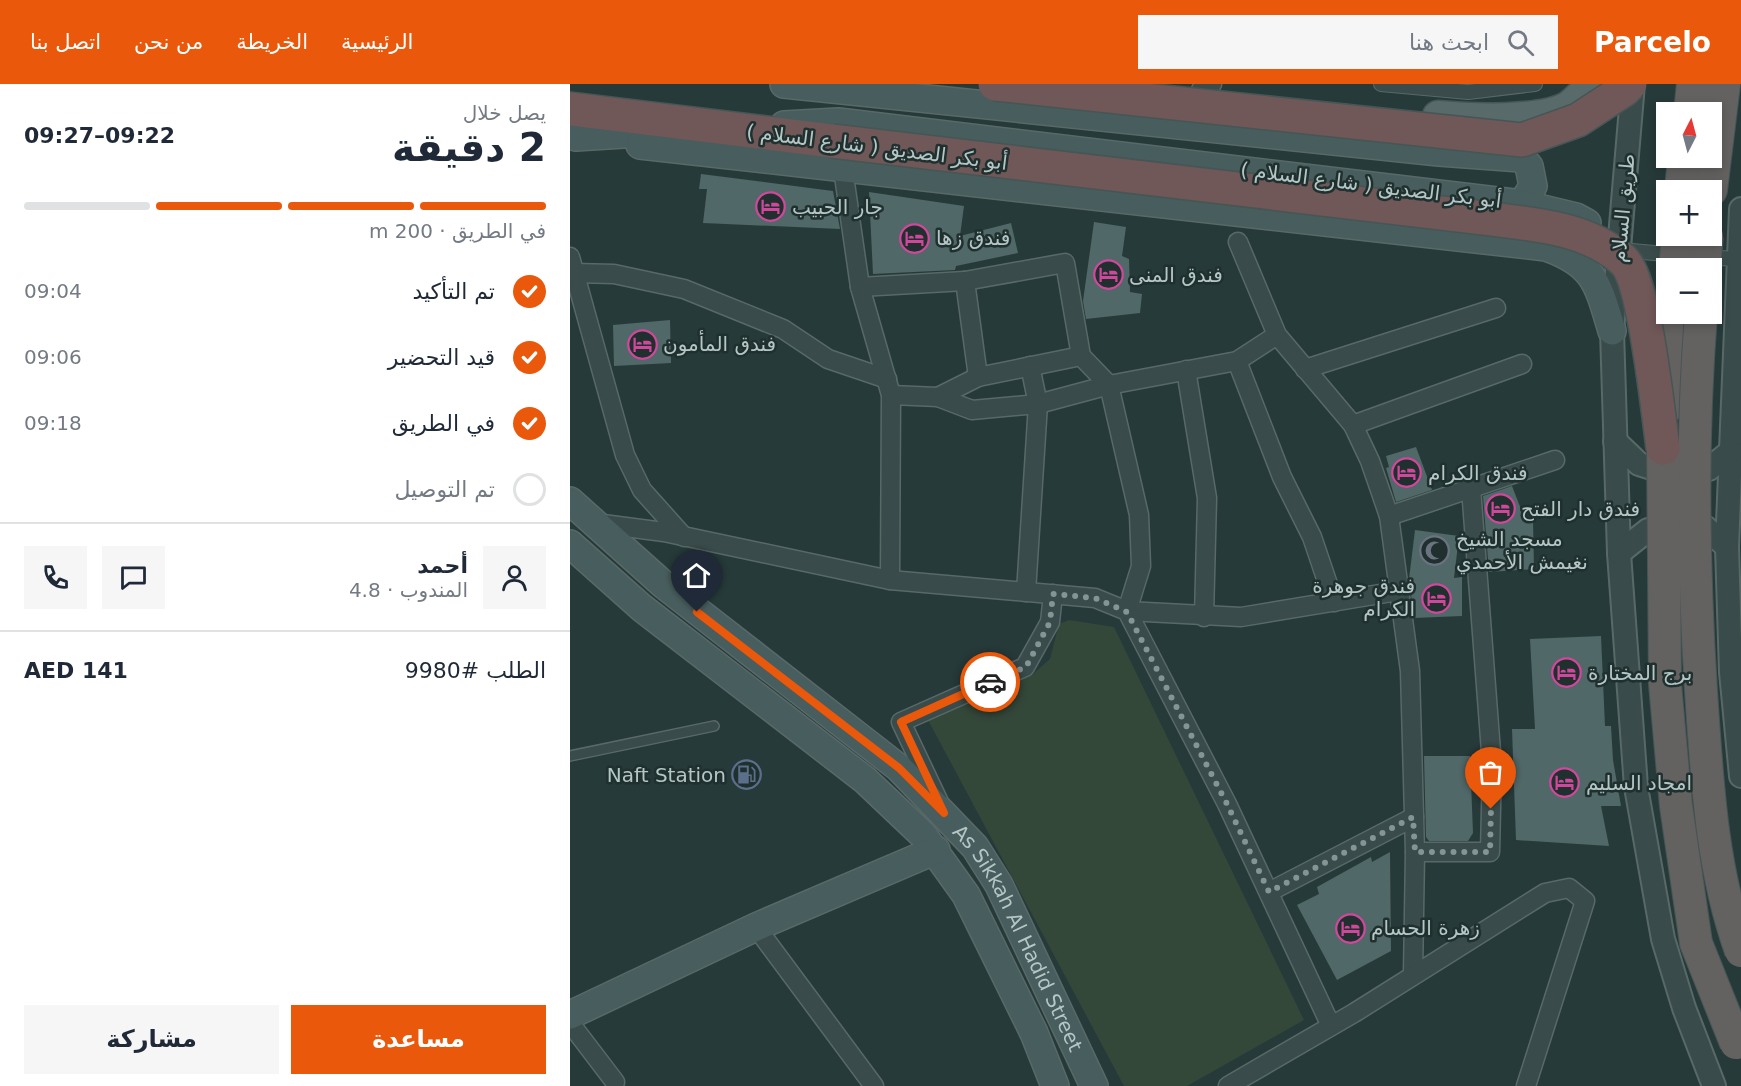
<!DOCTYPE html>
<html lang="ar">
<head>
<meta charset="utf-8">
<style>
	body { margin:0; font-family:"DejaVu Sans","Noto Sans Arabic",sans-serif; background:#f6f6f7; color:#1f2937; direction:rtl; height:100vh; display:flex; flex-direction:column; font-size:22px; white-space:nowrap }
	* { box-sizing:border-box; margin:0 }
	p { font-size:20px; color:#747a83 }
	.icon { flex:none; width:33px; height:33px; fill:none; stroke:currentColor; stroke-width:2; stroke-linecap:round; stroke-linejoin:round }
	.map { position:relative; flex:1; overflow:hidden; direction:ltr }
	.drawer { display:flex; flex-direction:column; background:#fff; width:570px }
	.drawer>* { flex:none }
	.needle { width:39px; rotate:6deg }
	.controls { position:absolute; left:1086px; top:18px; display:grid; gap:12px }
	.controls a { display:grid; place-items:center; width:66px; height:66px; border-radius:0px; background:#fff; box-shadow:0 3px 9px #0003; font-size:30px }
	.pin { position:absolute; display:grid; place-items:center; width:51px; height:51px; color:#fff; margin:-62px -26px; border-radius:50% 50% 50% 0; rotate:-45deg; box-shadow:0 0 6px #0007 }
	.pin .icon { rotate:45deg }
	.courier { position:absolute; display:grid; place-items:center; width:60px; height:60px; margin:-30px; border:4px solid #ea580c; border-radius:50%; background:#fff; color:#222; box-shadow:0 2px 8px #0007 }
	.head em { font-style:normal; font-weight:600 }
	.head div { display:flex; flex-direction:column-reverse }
	.head { display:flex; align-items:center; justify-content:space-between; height:102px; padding:0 24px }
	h1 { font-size:39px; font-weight:600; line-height:45px }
	.bar { display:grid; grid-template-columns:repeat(4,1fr); gap:9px 6px; align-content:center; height:72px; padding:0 24px }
	.bar i { height:8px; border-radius:4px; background:#e0e1e3 }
	.bar .active { background:#ea580c }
	.bar p { grid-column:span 4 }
	.line { display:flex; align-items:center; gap:15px; padding:0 24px; border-top:2px solid #e0e1e3 }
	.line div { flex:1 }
	.round { display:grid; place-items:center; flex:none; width:63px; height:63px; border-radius:0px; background:#f6f6f7 }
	ol { padding:0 24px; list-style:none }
	li { display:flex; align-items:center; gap:18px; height:66px }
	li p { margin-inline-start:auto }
	li .icon { padding:6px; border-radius:50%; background:#ea580c; color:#fff; stroke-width:4 }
	li:last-child { color:#747a83 }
	li i { width:33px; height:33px; border:3px solid #e0e1e3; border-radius:50% }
	.action { display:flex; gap:12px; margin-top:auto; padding:12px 24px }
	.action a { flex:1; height:69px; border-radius:0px; background:#ea580c; color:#fff; font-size:24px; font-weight:600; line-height:69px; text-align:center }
	.action a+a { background:#f6f6f7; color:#1f2937 }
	header { display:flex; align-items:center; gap:36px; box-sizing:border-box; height:84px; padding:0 30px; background:#ea580c; color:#fff }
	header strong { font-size:28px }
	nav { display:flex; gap:33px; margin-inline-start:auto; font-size:21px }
	.search { width:420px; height:54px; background:#f6f6f7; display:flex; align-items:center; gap:15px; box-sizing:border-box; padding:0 21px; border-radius:0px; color:#747a83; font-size:22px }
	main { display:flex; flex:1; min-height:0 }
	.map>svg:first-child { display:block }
	.green { fill:#34483a }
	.building { fill:#516868 }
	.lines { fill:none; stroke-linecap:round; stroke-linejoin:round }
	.service-casing { stroke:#586968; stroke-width:12 }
	.pedestrian-casing { stroke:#586968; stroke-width:16 }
	.minor-casing { stroke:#586968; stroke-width:21 }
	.tertiary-casing { stroke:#586968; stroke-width:26 }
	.secondary-casing { stroke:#586968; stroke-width:30 }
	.primary-casing { stroke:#465756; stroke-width:33 }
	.trunk-casing { stroke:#455655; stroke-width:34 }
	.motorway-casing { stroke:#455655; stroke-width:36 }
	.service { stroke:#394b4a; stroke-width:9 }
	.pedestrian { stroke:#394b4a; stroke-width:14 }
	.minor { stroke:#394b4a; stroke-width:18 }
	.tertiary { stroke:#394b4a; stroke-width:22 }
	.secondary { stroke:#485d5d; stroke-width:27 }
	.primary { stroke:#586b6a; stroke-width:30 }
	.trunk { stroke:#646161; stroke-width:32 }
	.motorway { stroke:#705758; stroke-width:33 }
	.trunk-bridge-casing { stroke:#455655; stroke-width:34; stroke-linecap:butt }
	.motorway-bridge-casing { stroke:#455655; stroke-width:36; stroke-linecap:butt }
	.trunk-bridge { stroke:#646161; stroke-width:32 }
	.motorway-bridge { stroke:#705758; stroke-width:33 }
	.done { stroke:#839595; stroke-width:6; stroke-dasharray:0 10.8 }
	.route { stroke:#ea580c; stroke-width:8 }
	.labels { text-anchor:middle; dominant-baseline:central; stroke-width:5; stroke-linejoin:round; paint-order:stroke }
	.street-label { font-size:20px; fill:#b5c6c6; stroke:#1f302f }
	.poi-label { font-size:20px; fill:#b5c6c6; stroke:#1f302f; text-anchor:start }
</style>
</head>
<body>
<header>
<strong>Parcelo</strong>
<div class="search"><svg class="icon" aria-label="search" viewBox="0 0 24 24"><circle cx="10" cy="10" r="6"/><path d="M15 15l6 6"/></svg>ابحث هنا</div>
<nav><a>الرئيسية</a><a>الخريطة</a><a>من نحن</a><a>اتصل بنا</a></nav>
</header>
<main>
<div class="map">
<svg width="1171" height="1002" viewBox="0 0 1171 1002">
	<rect width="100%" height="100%" fill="#263a39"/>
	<!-- green -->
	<polygon class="green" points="499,536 544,543 734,936 617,1002 554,1002 358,636 463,590 480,575 489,540"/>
	<!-- building -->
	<g class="building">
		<polygon points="131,90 263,107 270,145 133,139 137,105 129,105"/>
		<polygon points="299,108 394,122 390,152 441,139 448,169 386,182 385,186 303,190"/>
		<polygon points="524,138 556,143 552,172 559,175 560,208 572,210 570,229 516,235 513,217"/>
		<polygon points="100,236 101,279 44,282 43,241"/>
		<polygon points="846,363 862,406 826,418 816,384 819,383 816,372"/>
		<polygon points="942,402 956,438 963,436 964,485 919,488 913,412"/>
		<polygon points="845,446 889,452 884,494 892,493 892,532 844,534 839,495"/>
		<polygon points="1031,552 1035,642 1041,642 1043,676 1051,722 1031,722 1039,762 946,756 942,645 965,645 960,555"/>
		<polygon points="854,672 900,672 903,749 898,757 859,757 856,753"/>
		<polygon points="820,768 821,867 767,896 727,821 749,810 747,803 801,773 802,778"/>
	</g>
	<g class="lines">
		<defs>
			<polyline id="service" points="0,672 144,642"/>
			<g id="pedestrian">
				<polyline points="811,0 898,8 965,0"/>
				<polyline points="1050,166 1107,171"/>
				<polyline points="1133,173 1168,175 1171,172"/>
			</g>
			<g id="minor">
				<polyline points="631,6 642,0"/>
				<polyline points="273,85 290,203 321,311 320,496"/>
				<polyline points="668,158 707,251 783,341 800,377 819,432 840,587 845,768 843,891"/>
				<polyline points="0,173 55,371 72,406 114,453"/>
				<polyline points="4,189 44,190 114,205 213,245 258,275 317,295"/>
				<polyline points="395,197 408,293"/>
				<polyline points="290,203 395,197 495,179 511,272 539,301 569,431 571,482 557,527 671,533 828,507"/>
				<polyline points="667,277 712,393 742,453 764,518"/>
				<polyline points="735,285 926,224"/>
				<polyline points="616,286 637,414 634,533"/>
				<polyline points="321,311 368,313 402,326 468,320 539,301 667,277 707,251"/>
				<polyline points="368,313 408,293 511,272"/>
				<polyline points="783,341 952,280"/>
				<polyline points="819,432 985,376"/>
				<polyline points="25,439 94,448 320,496 525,514 557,527 657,720 761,942"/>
				<polyline points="456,508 468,320 460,282"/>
				<polyline points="368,716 331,638 455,583 480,538 483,510"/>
				<polyline points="845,768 920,768 922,681 901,404"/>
				<polyline points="699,808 844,733"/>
				<polyline points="186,843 304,1002"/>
				<polyline points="0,939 45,998"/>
				<polyline points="658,1002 784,929 975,809 999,804 1015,817 956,1002"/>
			</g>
			<g id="tertiary">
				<polyline points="1063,0 1042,247 1049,469 1066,703 1093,855 1114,924 1144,1002"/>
				<polyline points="1171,125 1157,463 1161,588 1171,692"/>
				<polyline points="1045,357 1069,380 1104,391 1139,385 1161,367"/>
				<polyline points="1049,469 1078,446 1105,441 1135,443 1157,463"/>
			</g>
			<g id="secondary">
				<polyline points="214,41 268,38 952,120 963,102 959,82 951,74 869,68 214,0"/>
				<polyline points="6,53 101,47"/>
				<path d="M70,61L976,163C1025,180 1028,200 1042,247"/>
				<polyline points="952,120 1006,133 1017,139"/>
				<path id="s1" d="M0,417L94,501L329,684L405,763L429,801L524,1002"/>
				<polyline points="0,460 72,524 295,696 353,751 396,811 464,949 485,1002"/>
				<polyline points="0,931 186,843 366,766"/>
			</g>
			<path id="primary" d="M868,32C898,35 973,38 999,22C1007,16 1015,7 1023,0"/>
			<g id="trunk">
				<polyline points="1120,28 1123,0"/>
				<polyline points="1111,106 1114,74"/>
				<polyline points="1141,106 1154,0"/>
				<polyline points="1096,324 1102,230"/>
			</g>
			<polyline id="motorway" points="0,25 262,57"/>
		</defs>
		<!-- service casing -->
		<use href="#service" class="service-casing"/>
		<!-- pedestrian casing -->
		<use href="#pedestrian" class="pedestrian-casing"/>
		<!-- minor casing -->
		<use href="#minor" class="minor-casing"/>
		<!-- tertiary casing -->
		<use href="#tertiary" class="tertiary-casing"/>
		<!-- secondary casing -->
		<use href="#secondary" class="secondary-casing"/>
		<!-- primary casing -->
		<use href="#primary" class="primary-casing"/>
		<!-- trunk casing -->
		<use href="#trunk" class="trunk-casing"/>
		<!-- motorway casing -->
		<use href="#motorway" class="motorway-casing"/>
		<!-- service -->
		<use href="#service" class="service"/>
		<!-- pedestrian -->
		<use href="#pedestrian" class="pedestrian"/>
		<!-- minor -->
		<use href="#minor" class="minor"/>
		<!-- tertiary -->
		<use href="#tertiary" class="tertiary"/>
		<!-- secondary -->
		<use href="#secondary" class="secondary"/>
		<!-- primary -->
		<use href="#primary" class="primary"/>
		<!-- trunk -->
		<use href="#trunk" class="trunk"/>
		<!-- motorway -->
		<use href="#motorway" class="motorway"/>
		<defs>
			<g id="trunk-bridge">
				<polyline points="1105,184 1108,152"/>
				<polyline points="1134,184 1137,152"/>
				<path d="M1131,230C1121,356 1123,480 1131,607C1137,694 1141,784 1171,867"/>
				<polyline points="1093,364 1095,600 1106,722 1126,859 1166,959"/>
			</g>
			<g id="motorway-bridge">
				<polyline points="425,0 952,56 1008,36 1054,6 1060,0"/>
				<path d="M262,57L922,135C967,141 1017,144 1053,176C1075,196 1088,329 1093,364"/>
			</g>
		</defs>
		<!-- trunk-bridge casing -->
		<use href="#trunk-bridge" class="trunk-bridge-casing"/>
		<!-- motorway-bridge casing -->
		<use href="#motorway-bridge" class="motorway-bridge-casing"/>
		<!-- trunk-bridge -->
		<use href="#trunk-bridge" class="trunk-bridge"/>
		<!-- motorway-bridge -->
		<use href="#motorway-bridge" class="motorway-bridge"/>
	</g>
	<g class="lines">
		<!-- done -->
		<polyline class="done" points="420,598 456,583 480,538 483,510 525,514 557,528 657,720 699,808 843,733 845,768 920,768 921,725"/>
		<!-- route -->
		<polyline class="route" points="127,528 329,684 374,729 331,638 420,598"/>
	</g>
	<!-- icons -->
	<defs>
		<symbol id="hotel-ring" viewBox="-11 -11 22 22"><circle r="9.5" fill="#1f302f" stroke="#d1479c" stroke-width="1.5"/><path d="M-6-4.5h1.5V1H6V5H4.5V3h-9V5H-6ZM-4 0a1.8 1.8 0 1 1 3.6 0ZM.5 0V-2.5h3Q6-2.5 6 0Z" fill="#d1479c"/></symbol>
		<symbol id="mosque-ring" viewBox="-11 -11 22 22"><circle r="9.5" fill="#1f302f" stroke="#6b7280" stroke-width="1.5"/><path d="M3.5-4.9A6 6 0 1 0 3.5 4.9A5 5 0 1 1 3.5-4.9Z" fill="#6b7280"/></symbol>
		<symbol id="fuel-ring" viewBox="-11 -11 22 22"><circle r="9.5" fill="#1f302f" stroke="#5c6f8a" stroke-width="1.5"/><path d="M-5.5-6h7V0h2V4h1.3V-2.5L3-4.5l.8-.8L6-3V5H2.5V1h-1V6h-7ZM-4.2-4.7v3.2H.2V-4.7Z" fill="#5c6f8a"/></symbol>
	</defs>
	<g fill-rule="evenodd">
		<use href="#hotel-ring" x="184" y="106" width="33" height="33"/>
		<use href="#hotel-ring" x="328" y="138" width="33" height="33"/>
		<use href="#hotel-ring" x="522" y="174" width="33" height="33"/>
		<use href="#hotel-ring" x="56" y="244" width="33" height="33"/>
		<use href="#hotel-ring" x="820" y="372" width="33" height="33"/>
		<use href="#hotel-ring" x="914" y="408" width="33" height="33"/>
		<use href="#mosque-ring" x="848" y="450" width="33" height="33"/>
		<use href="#hotel-ring" x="850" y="498" width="33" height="33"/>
		<use href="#hotel-ring" x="980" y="572" width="33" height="33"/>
		<use href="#fuel-ring" x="160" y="674" width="33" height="33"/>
		<use href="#hotel-ring" x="978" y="682" width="33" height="33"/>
		<use href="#hotel-ring" x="764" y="828" width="33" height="33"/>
	</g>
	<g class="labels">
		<!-- street labels -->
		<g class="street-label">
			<text transform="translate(307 63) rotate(7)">( شارع السلام ) أبو بكر الصديق</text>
			<text transform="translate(801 101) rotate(7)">( شارع السلام ) أبو بكر الصديق</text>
			<text transform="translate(1053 124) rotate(-85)">طريق السلام</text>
			<text stroke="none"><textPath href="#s1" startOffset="634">As Sikkah Al Hadid Street</textPath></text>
		</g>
		<!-- poi labels -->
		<g class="poi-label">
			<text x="222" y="123">جار الحبيب</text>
			<text x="366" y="154">فندق زها</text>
			<text x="559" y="191">فندق المنى</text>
			<text x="93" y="260">فندق المأمون</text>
			<text x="858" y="389">فندق الكرام</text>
			<text x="951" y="425">فندق دار الفتح</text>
			<text x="886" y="455">مسجد الشيخ<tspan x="886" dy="23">نغيمش الأحمدي</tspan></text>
			<text x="845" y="502" text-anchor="end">فندق جوهرة<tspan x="845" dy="23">الكرام</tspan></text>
			<text x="1018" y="589">برج المختارة</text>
			<text x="156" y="691" text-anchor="end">Naft Station</text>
			<text x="1016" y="699">امجاد السلیم</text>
			<text x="801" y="844">زهرة الحسام</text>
		</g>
	</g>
</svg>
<div class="controls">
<a><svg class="needle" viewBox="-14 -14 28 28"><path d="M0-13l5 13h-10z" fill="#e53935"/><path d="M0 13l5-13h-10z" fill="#747a83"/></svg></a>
<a>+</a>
<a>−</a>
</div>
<div class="pin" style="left:921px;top:725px;background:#ea580c"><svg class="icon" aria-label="bag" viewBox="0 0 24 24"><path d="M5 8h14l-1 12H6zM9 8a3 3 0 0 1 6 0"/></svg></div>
<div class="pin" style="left:127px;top:528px;background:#1f2937"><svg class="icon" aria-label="home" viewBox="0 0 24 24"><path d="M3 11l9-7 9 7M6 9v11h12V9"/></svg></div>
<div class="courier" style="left:420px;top:598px"><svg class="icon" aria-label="car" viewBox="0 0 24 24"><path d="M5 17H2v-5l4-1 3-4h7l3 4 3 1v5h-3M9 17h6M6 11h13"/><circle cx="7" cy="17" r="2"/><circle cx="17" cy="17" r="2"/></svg></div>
</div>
<section class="drawer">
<div class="head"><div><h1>2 دقيقة</h1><p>يصل خلال</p></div><em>09:22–09:27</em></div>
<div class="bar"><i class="active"></i><i class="active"></i><i class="active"></i><i></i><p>في الطريق · 200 m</p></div>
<ol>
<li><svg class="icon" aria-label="check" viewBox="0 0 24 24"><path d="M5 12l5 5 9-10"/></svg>تم التأكيد<p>09:04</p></li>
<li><svg class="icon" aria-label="check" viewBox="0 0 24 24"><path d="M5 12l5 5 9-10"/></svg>قيد التحضير<p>09:06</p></li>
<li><svg class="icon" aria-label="check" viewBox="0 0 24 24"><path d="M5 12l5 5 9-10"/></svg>في الطريق<p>09:18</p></li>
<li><i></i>تم التوصيل</li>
</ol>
<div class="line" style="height:108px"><a class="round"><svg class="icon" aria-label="person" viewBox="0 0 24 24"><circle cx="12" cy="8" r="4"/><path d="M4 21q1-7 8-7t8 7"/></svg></a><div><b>أحمد</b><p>المندوب · 4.8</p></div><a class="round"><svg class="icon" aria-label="chat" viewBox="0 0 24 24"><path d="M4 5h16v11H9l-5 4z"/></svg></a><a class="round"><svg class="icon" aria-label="phone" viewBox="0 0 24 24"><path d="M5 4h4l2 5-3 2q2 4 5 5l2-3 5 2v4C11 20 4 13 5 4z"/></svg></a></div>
<div class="line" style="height:78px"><div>الطلب #9980</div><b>AED 141</b></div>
<div class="action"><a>مساعدة</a><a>مشاركة</a></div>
</section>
</main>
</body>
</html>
